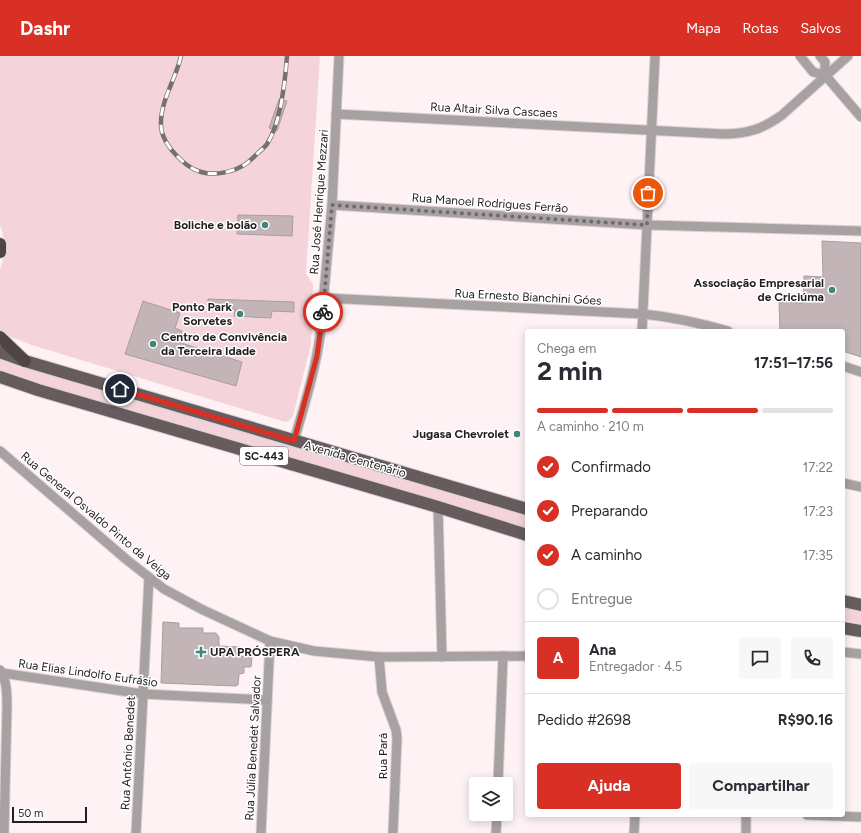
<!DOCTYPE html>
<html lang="pt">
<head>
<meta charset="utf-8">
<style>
	body { margin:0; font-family:Figtree,sans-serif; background:#f7f7f7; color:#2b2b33; height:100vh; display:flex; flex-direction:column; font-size:15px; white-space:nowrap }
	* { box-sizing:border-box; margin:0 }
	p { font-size:13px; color:#7c7c81 }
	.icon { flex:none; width:22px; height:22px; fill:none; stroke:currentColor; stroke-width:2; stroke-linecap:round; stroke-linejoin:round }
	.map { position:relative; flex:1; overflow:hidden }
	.drawer { position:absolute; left:525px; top:273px; width:320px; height:488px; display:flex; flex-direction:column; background:#fff; border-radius:4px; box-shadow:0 2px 10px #0003 }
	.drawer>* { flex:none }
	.controls { position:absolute; left:469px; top:721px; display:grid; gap:8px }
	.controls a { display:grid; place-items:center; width:44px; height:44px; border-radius:4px; background:#fff; box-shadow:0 2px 10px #0003; font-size:20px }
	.scale { position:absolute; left:12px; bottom:10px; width:75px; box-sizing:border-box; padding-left:4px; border:2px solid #231e1f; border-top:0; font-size:11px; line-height:14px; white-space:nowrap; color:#231e1f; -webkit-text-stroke:3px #fff; paint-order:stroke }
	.pin { position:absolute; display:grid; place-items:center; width:34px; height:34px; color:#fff; margin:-17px; border:2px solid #fff; border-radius:50%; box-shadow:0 1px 4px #0007 }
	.courier { position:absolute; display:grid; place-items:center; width:40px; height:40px; margin:-20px; border:3px solid #d93025; border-radius:50%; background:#fff; color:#222; box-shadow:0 1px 5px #0007 }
	.summary em { font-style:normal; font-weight:700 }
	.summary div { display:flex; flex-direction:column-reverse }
	.summary { display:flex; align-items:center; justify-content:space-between; height:68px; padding:0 12px }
	h1 { font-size:26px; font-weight:700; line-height:30px }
	.bar { display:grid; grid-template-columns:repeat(4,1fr); gap:6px 4px; align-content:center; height:48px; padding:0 12px }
	.bar i { height:5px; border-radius:3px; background:#e1e1e2 }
	.bar .on { background:#d93025 }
	.bar p { grid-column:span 4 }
	.line { display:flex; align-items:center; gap:10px; padding:0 12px; border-top:1px solid #e1e1e2 }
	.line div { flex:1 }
	.round { display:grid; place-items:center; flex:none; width:42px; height:42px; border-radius:4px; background:#f7f7f7 }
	ol { padding:0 12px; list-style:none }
	li { display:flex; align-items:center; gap:12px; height:44px }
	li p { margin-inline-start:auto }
	li .icon { padding:4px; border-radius:50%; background:#d93025; color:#fff; stroke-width:4 }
	li:last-child { color:#7c7c81 }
	li i { width:22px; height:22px; border:2px solid #e1e1e2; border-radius:50% }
	.cta { display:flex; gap:8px; margin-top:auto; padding:8px 12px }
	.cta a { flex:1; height:46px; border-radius:4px; background:#d93025; color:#fff; font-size:16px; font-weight:700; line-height:46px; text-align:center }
	.cta a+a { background:#f7f7f7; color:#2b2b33 }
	header { display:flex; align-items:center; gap:24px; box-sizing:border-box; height:56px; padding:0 20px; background:#d93025; color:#fff }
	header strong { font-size:19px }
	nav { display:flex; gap:22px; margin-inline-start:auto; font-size:14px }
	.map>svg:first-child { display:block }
	.green { fill:#f4d4da }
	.building { fill:#c2b4b7; stroke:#aa9da0 }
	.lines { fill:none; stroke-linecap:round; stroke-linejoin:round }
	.street-casing { stroke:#dbd0d2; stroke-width:11 }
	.primary-casing { stroke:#dbd0d2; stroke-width:14 }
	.highway-casing { stroke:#dbd0d2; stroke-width:14 }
	.street { stroke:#a7a1a2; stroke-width:9 }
	.primary { stroke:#665c5e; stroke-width:12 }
	.highway { stroke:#4f4446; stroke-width:12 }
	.rail-casing { stroke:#776f71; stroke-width:4.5 }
	.rail { stroke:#fff; stroke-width:3; stroke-dasharray:9; stroke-linecap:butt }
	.done { stroke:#70686a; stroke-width:4; stroke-dasharray:0 7.2 }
	.route { stroke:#d93025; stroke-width:5 }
	.poi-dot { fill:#3f857b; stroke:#fff; stroke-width:1.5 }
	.labels { text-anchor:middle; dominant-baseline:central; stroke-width:3; stroke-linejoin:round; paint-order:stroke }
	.shield { fill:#fff; stroke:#656262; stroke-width:1 }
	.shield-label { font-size:11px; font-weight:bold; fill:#231e1f }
	.street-label { font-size:12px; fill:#231e1f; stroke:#fff }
	.poi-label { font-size:12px; font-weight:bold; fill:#231e1f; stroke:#fff; text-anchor:end }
</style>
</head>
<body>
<header>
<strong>Dashr</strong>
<nav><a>Mapa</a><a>Rotas</a><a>Salvos</a></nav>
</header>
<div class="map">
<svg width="861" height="777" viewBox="0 0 861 777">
	<rect width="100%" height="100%" fill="#fef2f4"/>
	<!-- green -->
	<g class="green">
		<path d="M0,0H320L306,218L313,228L311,288L293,360L289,365L285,366L35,290L0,277V214C5,201 6,182 0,170Z"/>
		<polygon points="0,302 48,318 527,460 527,474 0,319"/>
		<polygon points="843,551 861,554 861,568 843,564"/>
	</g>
	<!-- building -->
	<g class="building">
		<polygon points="279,43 287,45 277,75 269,72"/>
		<polygon points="238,159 293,160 292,180 237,178"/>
		<polygon points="822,185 861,187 861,301 843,295 843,275 780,275 779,246 803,247 804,220 823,221"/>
		<polygon points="208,243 294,246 294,256 272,255 271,262 234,260 235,253 208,252"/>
		<polygon points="143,245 180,257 175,272 182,275 178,286 242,306 236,330 125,298"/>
		<polygon points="163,566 179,567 179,572 203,572 203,577 216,577 219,581 219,590 240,591 240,600 252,601 251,611 244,611 244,617 239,618 238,629 236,629 236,630 161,627"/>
	</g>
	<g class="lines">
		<defs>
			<g id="street">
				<polyline points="800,0 813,16 825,19 861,61"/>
				<polyline points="820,0 825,6 825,19"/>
				<path d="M336,58L723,78C747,78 763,73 782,59L848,0"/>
				<polyline points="332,149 647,169 861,175"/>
				<path d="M325,242L643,258C672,261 700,267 728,275"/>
				<polyline points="642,275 655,0"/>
				<polyline points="843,310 861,316"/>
				<path d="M294,385C304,350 315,316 320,280L332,149L339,0"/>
				<polyline points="0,395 127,504 164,533 201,553 270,585 314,595 379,601 527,600"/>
				<polyline points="843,427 861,431"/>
				<polyline points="438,451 442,601"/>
				<polyline points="843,596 861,598"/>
				<polyline points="379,601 382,636 396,674 397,682 393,777"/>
				<path d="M0,614C7,625 7,638 7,651L4,777"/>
				<polyline points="2,617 143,638 267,644"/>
				<polyline points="498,728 503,600"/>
				<polyline points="807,759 861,761"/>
				<polyline points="136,777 149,521"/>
				<polyline points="261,777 270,585"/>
				<polyline points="496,777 497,758"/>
				<polyline points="634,777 635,759"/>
				<polyline points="746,777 746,759"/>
			</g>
			<g id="primary">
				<polyline points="0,296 25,305 527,453"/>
				<polyline points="0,321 38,334 438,451 527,479"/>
				<polyline points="843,545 861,549"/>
				<polyline points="843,572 861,575"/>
			</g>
			<g id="highway">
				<polyline points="0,188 0,196"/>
				<polyline points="0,281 25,305"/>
			</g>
		</defs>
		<!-- street casing -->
		<use href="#street" class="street-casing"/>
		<!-- primary casing -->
		<use href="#primary" class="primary-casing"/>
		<!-- highway casing -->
		<use href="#highway" class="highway-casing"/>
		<!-- street -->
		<use href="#street" class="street"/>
		<!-- primary -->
		<use href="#primary" class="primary"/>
		<!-- highway -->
		<use href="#highway" class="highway"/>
		<defs>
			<path id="rail" d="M181,0C176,23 160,45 161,69C161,80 169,92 176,99C183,106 190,113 201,116C215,120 235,116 247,107C251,104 255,100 258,97C261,94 265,91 267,88C281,66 285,27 287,0"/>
		</defs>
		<!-- rail casing -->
		<use href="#rail" class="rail-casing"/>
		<!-- rail -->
		<use href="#rail" class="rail"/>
	</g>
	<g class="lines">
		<!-- done -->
		<polyline class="done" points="323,256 332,149 647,169 648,137"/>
		<!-- route -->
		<polyline class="route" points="120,333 294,385 317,300 323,256"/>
	</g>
	<!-- markers -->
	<g class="poi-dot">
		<circle cx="265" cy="169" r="4"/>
		<circle cx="832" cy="234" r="4"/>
		<circle cx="240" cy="258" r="4"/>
		<circle cx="153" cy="288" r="4"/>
		<circle cx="517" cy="378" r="4"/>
		<path d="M199 590h4v4h4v4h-4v4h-4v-4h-4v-4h4z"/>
	</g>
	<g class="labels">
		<!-- shield labels -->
		<rect class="shield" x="240" y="391" width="48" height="18" rx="3"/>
		<g class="shield-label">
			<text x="264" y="400">SC-443</text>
		</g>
		<!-- street labels -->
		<g class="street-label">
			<text transform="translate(494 54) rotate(3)">Rua Altair Silva Cascaes</text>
			<text transform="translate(319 146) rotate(-86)">Rua José Henrique Mezzari</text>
			<text transform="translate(490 147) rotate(4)">Rua Manoel Rodrigues Ferrão</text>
			<text transform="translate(528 241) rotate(3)">Rua Ernesto Bianchini Góes</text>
			<text transform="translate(355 403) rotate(16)">Avenida Centenário</text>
			<text transform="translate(96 460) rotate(40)">Rua General Osvaldo Pinto da Veiga</text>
			<text transform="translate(88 617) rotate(8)">Rua Elias Lindolfo Eufrásio</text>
			<text transform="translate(253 692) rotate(-87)">Rua Júlia Benedet Salvador</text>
			<text transform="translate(128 697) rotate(-87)">Rua Antônio Benedet</text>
			<text transform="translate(383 700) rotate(-90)">Rua Pará</text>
		</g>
		<!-- poi labels -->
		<g class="poi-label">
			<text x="257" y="169">Boliche e bolão</text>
			<text x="824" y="227">Associação Empresarial<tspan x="824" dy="14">de Criciúma</tspan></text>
			<text x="232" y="251">Ponto Park<tspan x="232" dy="14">Sorvetes</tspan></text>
			<text x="161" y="281" text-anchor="start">Centro de Convivência<tspan x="161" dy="14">da Terceira Idade</tspan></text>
			<text x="509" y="378">Jugasa Chevrolet</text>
			<text x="210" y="596" text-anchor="start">UPA PRÓSPERA</text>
		</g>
	</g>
</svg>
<div class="controls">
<a><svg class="icon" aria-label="layers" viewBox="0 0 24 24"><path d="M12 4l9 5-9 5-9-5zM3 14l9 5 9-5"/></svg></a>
</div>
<div class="scale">50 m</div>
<div class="pin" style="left:648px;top:137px;background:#ea580c"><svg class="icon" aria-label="bag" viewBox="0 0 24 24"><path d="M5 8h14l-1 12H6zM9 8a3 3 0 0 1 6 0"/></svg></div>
<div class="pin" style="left:120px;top:333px;background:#1f2937"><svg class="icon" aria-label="home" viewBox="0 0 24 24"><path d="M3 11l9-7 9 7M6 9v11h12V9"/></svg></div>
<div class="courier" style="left:323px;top:256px"><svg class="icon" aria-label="bike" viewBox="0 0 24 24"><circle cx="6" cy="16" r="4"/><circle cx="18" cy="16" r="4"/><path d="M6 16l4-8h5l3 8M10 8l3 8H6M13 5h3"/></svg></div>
<section class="drawer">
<div class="summary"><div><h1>2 min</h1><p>Chega em</p></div><em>17:51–17:56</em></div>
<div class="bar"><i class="on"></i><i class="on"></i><i class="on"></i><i></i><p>A caminho · 210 m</p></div>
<ol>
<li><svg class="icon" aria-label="check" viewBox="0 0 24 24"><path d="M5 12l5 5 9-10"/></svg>Confirmado<p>17:22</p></li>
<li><svg class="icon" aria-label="check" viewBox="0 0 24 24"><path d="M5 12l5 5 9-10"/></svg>Preparando<p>17:23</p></li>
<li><svg class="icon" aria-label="check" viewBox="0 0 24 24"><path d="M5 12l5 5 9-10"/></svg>A caminho<p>17:35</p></li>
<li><i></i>Entregue</li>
</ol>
<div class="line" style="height:72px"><b class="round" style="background:#d93025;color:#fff">A</b><div><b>Ana</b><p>Entregador · 4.5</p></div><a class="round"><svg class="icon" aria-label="chat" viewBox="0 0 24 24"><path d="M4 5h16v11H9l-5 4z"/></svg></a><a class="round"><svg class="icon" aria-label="phone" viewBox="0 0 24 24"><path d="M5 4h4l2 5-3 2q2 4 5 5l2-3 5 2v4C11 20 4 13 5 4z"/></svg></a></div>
<div class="line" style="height:52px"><div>Pedido #2698</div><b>R$90.16</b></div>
<div class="cta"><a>Ajuda</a><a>Compartilhar</a></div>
</section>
</div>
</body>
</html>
